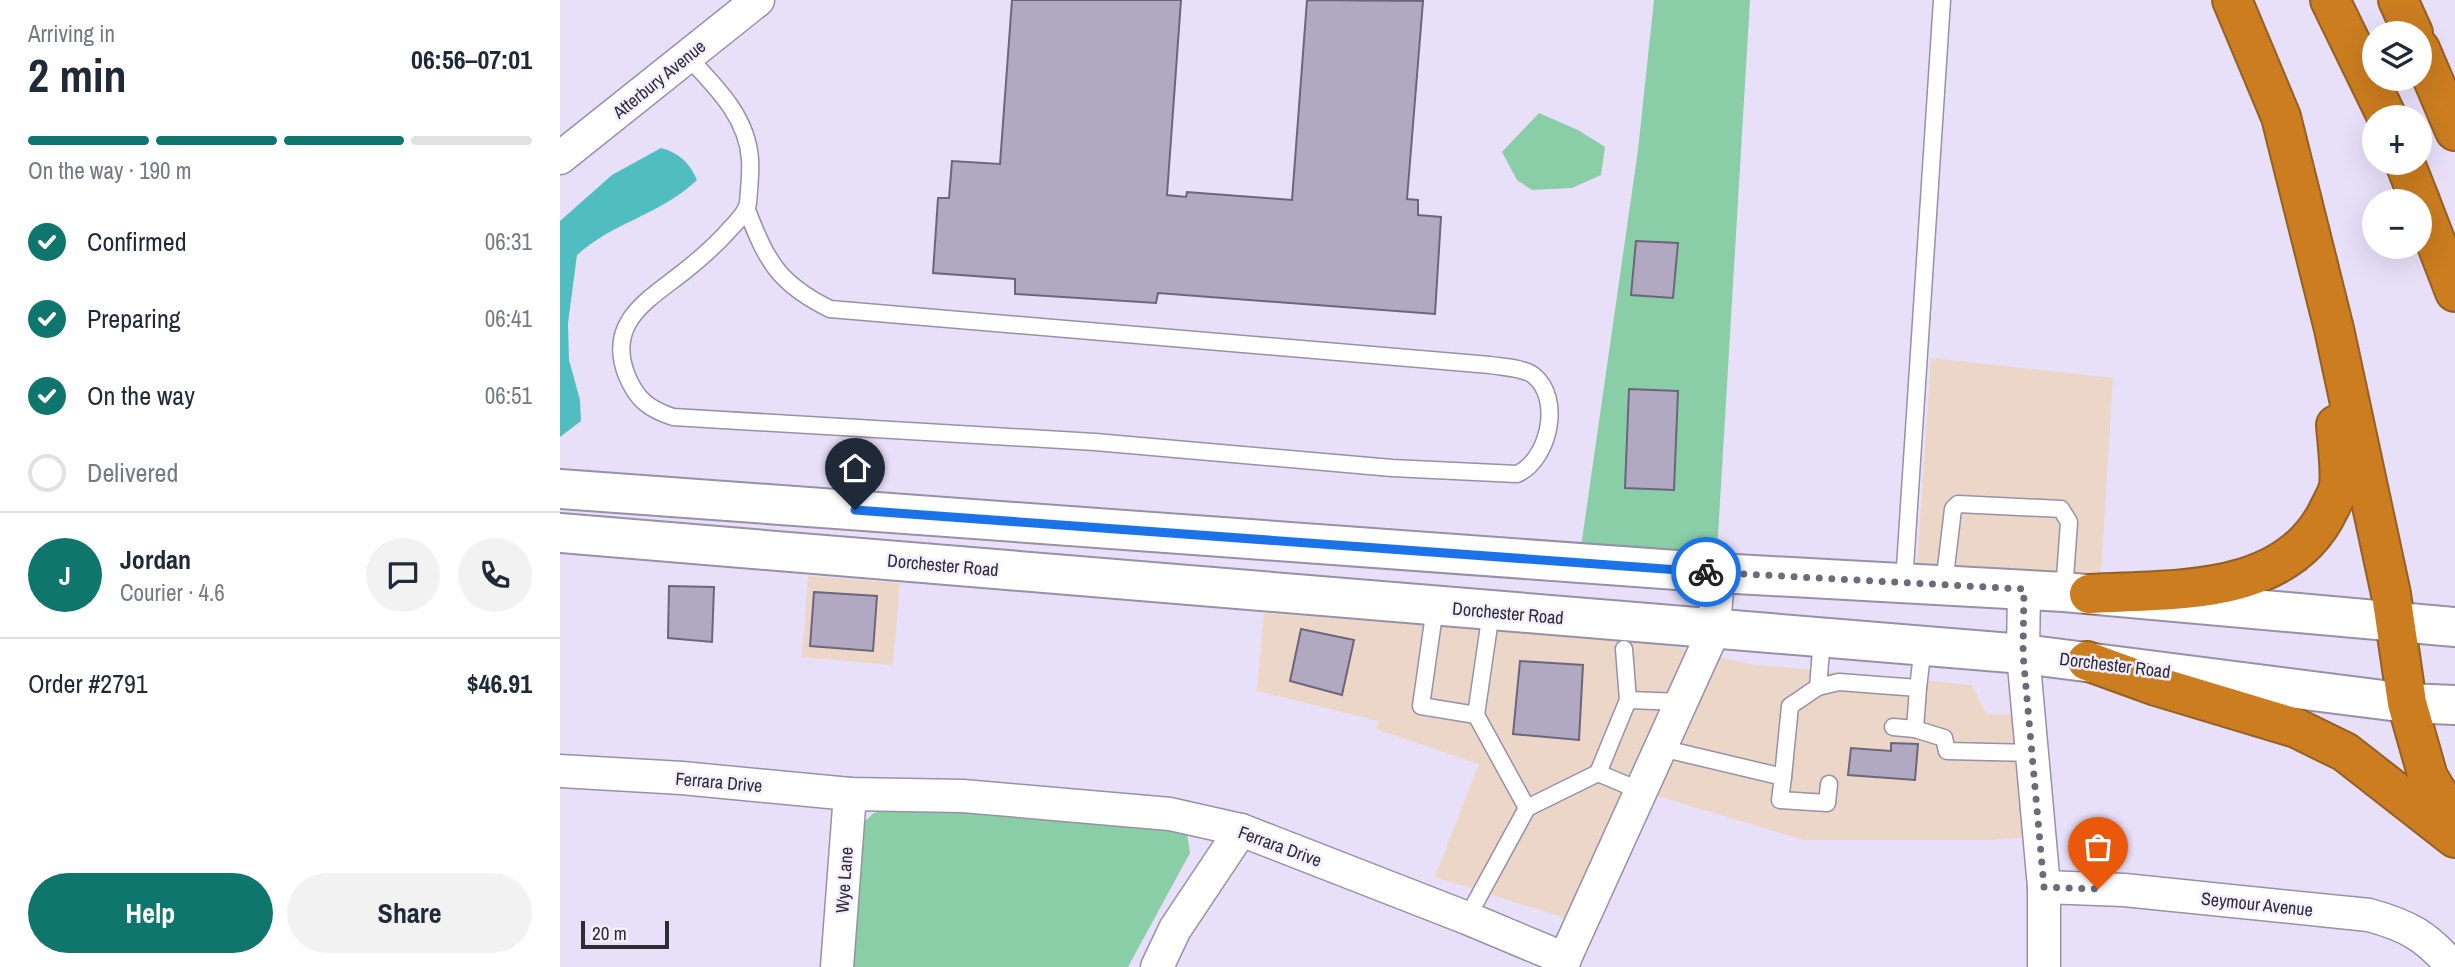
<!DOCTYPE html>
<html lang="en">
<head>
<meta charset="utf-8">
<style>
	body { margin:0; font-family:"Archivo Narrow",sans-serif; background:#f2f2f3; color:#1f2937; height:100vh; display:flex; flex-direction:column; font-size:26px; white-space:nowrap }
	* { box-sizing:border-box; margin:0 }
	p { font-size:23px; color:#747a83 }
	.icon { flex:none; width:38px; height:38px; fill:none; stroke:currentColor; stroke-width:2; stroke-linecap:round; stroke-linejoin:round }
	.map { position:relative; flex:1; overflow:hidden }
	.drawer { display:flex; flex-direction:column; background:#fff; width:560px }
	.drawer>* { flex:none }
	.tools { position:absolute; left:1802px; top:21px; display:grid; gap:14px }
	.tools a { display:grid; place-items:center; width:70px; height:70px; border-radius:50%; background:#fff; box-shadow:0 7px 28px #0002; font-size:35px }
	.scale { position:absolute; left:21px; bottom:18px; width:88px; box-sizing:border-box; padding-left:7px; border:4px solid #2e2b34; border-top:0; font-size:19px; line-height:24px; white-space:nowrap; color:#2e2b34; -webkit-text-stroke:5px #f3effe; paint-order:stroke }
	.pin { position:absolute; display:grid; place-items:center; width:60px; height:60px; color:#fff; margin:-72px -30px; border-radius:50% 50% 50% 0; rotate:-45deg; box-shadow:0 0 7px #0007 }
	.pin .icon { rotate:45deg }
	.courier { position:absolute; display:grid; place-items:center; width:70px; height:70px; margin:-35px; border:5px solid #1a73e8; border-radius:50%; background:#fff; color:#222; box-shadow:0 2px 9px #0007 }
	.overview em { font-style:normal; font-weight:700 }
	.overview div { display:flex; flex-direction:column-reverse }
	.overview { display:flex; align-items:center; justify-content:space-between; height:119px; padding:0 28px }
	h1 { font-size:46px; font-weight:700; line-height:52px }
	.bar { display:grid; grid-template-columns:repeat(4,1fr); gap:10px 7px; align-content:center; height:84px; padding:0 28px }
	.bar i { height:9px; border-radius:5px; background:#e0e1e3 }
	.bar .active { background:#0f766e }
	.bar p { grid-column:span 4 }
	.line { display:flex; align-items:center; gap:18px; padding:0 28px; border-top:2px solid #e0e1e3 }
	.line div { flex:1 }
	.round { display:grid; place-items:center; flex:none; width:74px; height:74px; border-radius:37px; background:#f2f2f3 }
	ol { padding:0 28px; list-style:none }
	li { display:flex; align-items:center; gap:21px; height:77px }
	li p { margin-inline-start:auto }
	li .icon { padding:7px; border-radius:50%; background:#0f766e; color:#fff; stroke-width:4 }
	li:last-child { color:#747a83 }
	li i { width:38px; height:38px; border:4px solid #e0e1e3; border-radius:50% }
	.cta { display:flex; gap:14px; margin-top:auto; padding:14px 28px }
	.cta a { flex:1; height:80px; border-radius:42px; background:#0f766e; color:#fff; font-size:28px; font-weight:700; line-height:80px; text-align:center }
	.cta a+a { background:#f2f2f3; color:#1f2937 }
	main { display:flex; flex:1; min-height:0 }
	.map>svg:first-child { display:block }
	.commercial { fill:#ebd6c8 }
	.green { fill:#89cea7 }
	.water { fill:#50bdc0 }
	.building { fill:#b0a9c1; stroke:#6d657c; stroke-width:2 }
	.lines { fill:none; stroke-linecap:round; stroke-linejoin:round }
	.service-casing { stroke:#9790a7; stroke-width:19 }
	.minor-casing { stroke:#9790a7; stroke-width:35 }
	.secondary-casing { stroke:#9790a7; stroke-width:42 }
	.motorway-casing { stroke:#946026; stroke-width:42 }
	.service { stroke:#fff; stroke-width:16 }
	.minor { stroke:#fff; stroke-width:32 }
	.secondary { stroke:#fff; stroke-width:38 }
	.motorway { stroke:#cb7d1f; stroke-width:38 }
	.done { stroke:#6f6a79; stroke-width:7; stroke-dasharray:0 12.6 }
	.route { stroke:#1a73e8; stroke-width:9 }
	.labels { text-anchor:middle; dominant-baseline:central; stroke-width:5; stroke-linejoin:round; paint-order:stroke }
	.street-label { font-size:18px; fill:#2e2b34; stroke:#f3effe }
</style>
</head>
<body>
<main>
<section class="drawer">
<div class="overview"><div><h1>2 min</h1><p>Arriving in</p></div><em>06:56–07:01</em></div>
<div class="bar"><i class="active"></i><i class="active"></i><i class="active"></i><i></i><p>On the way · 190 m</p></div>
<ol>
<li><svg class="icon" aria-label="check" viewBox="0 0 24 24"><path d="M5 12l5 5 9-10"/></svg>Confirmed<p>06:31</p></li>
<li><svg class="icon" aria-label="check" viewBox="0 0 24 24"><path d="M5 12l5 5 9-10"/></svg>Preparing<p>06:41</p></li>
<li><svg class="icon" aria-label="check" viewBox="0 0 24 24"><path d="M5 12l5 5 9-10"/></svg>On the way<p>06:51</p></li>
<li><i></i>Delivered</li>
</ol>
<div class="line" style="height:126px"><b class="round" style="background:#0f766e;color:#fff">J</b><div><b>Jordan</b><p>Courier · 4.6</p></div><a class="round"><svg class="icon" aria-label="chat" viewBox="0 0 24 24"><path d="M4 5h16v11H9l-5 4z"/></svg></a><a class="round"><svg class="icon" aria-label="phone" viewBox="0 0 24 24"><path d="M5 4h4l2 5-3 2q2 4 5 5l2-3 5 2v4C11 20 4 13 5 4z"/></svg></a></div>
<div class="line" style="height:91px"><div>Order #2791</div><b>$46.91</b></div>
<div class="cta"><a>Help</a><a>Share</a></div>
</section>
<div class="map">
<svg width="1895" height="967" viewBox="0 0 1895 967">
	<rect width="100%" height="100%" fill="#e8e0f9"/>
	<!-- commercial -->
	<g class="commercial">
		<polygon points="1371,358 1553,378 1541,573 1357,565"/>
		<polygon points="248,576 340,583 333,665 242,657"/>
		<polygon points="704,613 1099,643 1189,664 1412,685 1426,714 1468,715 1480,837 1428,840 1243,840 1081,791 1021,923 875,877 919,764 816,729 818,721 697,691"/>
	</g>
	<!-- green -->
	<g class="green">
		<polygon points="1094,0 1190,0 1157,552 1021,547 1078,150"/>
		<polygon points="979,113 1018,130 1045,147 1041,175 1012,188 972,190 957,180 942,152"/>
		<polygon points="338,806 607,824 627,834 630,853 568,967 288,967 298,827 314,813"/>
	</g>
	<!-- water -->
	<path class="water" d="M101,148C119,153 130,163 137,180C100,215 55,221 17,255L8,323L9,360L20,400L21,421L0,437V221L52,175Z"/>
	<!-- building -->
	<g class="building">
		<polygon points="452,0 621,0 607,195 626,197 627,192 732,200 747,0 863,1 847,199 858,200 858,215 881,217 875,314 598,293 596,303 455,294 455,279 373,273 378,198 389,198 392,161 440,164"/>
		<polygon points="1076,241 1118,243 1113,298 1071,295"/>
		<polygon points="1069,389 1118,391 1114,490 1065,488"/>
		<polygon points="109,586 154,587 152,642 108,638"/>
		<polygon points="254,592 317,596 313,651 250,646"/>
		<polygon points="741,629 794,640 782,695 730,681"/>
		<polygon points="960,661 1023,665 1019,740 953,734"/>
		<polygon points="1331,743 1358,744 1355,780 1288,775 1291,748 1331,751"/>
	</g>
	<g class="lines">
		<defs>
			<g id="service">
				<path d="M127,56C155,86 187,116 190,159C191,173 189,189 188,203C186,214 177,221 170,229C157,244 141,258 126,270C90,299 45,321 67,376C77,400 89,409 113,417L535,442L832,468L957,474C989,460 1003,398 973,375C964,368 942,367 930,365L270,309C219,284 207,262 187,210"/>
				<polyline points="1344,583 1382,0"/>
				<polyline points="1384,585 1393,509 1398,504 1501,509 1509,522 1504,592"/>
				<polyline points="875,607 861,706 916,715 967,808 907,918"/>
				<polyline points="1258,687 1279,682 1358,688 1363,646"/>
				<polyline points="1358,688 1355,729 1384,738 1387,751 1472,753"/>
				<polyline points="1068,700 1122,702"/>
				<polyline points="916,715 931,612"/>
				<polyline points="1333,727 1355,729"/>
				<polyline points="1101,748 1223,777 1230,706 1258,687 1262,639"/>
				<polyline points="1038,773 1081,791"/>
				<polyline points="1223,777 1220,800 1267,803 1269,784"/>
				<polyline points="967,808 1038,773 1068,700 1064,649"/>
			</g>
			<g id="minor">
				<polyline points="0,158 198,0"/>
				<polyline points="1464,589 1463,654 1484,887 1484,967"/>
				<polyline points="0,771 122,778 290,794 403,796 610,814 681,830 907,918 1005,959"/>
				<path d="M1484,887L1564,890L1809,915C1849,926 1866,936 1893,967"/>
				<polyline points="277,967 290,794"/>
				<polyline points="597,967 615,929 681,830"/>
				<polyline points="1001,967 1154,630 1158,573"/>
			</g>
			<g id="secondary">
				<polyline points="0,489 1158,573 1504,592 1895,627"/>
				<polyline points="0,533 1463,654 1847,703 1895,705"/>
			</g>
			<g id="motorway">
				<polyline points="1672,0 1721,117 1774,329 1831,594 1847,703 1868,777 1895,822"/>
				<polyline points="1770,0 1827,117"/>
				<polyline points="1838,0 1853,33"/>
				<polyline points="1860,49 1895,131"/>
				<polyline points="1845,163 1860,201"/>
				<polyline points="1860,201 1895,292"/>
				<path d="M1529,594C1613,589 1727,598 1769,509C1772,503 1776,496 1778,490C1782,477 1777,440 1776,425"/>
				<polyline points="1527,661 1596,686 1736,728 1785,752 1895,838"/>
			</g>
		</defs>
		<!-- service casing -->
		<use href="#service" class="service-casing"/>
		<!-- minor casing -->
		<use href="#minor" class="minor-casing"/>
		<!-- secondary casing -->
		<use href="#secondary" class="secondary-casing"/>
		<!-- motorway casing -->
		<use href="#motorway" class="motorway-casing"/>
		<!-- service -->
		<use href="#service" class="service"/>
		<!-- minor -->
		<use href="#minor" class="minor"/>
		<!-- secondary -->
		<use href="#secondary" class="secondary"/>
		<!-- motorway -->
		<use href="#motorway" class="motorway"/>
	</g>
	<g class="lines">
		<!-- done -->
		<polyline class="done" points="1146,572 1464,589 1463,654 1484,887 1538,889"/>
		<!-- route -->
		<polyline class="route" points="295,510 1146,572"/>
	</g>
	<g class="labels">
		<!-- street labels -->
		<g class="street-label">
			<text transform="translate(99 79) rotate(-39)">Atterbury Avenue</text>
			<text transform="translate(383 565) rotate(5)">Dorchester Road</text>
			<text transform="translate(948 613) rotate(5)">Dorchester Road</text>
			<text transform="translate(1555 665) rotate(7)">Dorchester Road</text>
			<text transform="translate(159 782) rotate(5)">Ferrara Drive</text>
			<text transform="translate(720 846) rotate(20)">Ferrara Drive</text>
			<text transform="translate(284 880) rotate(-86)">Wye Lane</text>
			<text transform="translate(1697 904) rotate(6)">Seymour Avenue</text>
		</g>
	</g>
</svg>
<div class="tools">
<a><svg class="icon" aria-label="layers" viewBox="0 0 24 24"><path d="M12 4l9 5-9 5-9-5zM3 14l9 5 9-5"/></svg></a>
<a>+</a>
<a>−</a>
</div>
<div class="scale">20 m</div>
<div class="pin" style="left:1538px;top:889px;background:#ea580c"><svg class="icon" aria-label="bag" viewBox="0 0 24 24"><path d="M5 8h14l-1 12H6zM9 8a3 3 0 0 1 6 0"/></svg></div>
<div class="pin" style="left:295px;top:510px;background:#1f2937"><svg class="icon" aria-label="home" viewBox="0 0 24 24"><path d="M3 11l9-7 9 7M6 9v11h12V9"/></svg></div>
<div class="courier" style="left:1146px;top:572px"><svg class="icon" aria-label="bike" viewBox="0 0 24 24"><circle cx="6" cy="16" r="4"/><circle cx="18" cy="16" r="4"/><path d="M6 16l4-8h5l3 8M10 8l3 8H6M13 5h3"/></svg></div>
</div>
</main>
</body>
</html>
